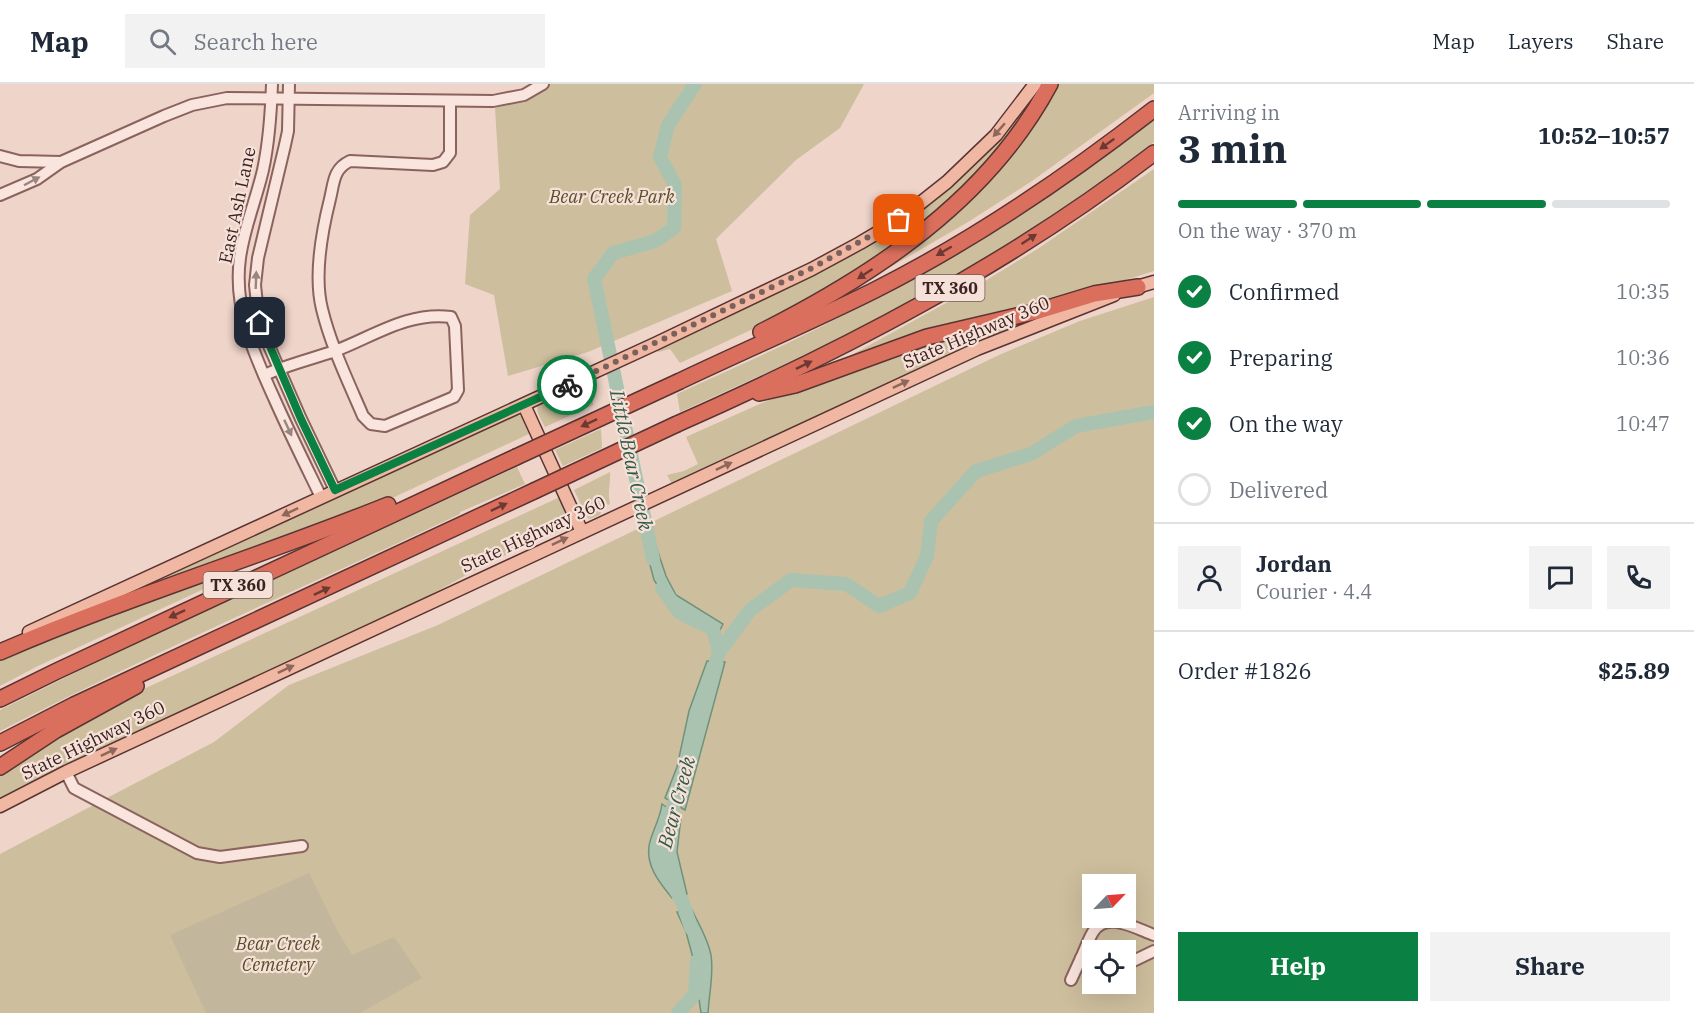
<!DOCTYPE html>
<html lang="en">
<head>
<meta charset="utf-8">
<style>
	body { margin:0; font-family:"IBM Plex Serif",serif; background:#f2f2f3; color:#1f2937; height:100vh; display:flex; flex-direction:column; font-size:22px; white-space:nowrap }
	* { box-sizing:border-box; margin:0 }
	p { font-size:20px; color:#747a83 }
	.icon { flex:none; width:33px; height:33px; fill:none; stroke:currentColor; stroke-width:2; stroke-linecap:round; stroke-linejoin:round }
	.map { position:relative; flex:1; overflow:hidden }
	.side { display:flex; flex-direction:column; background:#fff; width:540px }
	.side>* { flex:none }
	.needle { width:39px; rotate:65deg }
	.fabs { position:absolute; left:1082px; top:790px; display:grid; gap:12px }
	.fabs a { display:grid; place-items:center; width:54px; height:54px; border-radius:0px; background:#fff; box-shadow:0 6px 24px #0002; font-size:30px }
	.pin { position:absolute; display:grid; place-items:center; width:51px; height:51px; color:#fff; margin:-26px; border-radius:12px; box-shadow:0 3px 9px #0006 }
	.courier { position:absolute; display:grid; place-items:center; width:60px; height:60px; margin:-30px; border:4px solid #0b8043; border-radius:50%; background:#fff; color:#222; box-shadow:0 2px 8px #0007 }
	.headline em { font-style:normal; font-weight:700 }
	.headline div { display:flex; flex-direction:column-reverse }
	.headline { display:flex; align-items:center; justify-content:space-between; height:102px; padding:0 24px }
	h1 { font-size:39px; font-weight:700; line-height:45px }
	.bar { display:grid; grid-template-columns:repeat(4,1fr); gap:9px 6px; align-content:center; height:72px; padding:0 24px }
	.bar i { height:8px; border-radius:4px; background:#e0e1e3 }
	.bar .on { background:#0b8043 }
	.bar p { grid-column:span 4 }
	.line { display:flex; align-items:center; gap:15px; padding:0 24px; border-top:2px solid #e0e1e3 }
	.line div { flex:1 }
	.round { display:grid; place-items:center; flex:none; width:63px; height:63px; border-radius:0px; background:#f2f2f3 }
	ol { padding:0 24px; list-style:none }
	li { display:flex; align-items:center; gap:18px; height:66px }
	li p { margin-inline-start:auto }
	li .icon { padding:6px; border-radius:50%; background:#0b8043; color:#fff; stroke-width:4 }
	li:last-child { color:#747a83 }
	li i { width:33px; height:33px; border:3px solid #e0e1e3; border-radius:50% }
	.cta { display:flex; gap:12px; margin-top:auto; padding:12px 24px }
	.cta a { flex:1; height:69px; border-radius:0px; background:#0b8043; color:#fff; font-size:24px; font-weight:700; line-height:69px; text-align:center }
	.cta a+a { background:#f2f2f3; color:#1f2937 }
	header { display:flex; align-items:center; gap:36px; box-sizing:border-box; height:84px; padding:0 30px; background:#fff; border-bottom:2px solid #e0e1e3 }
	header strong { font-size:28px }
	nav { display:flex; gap:33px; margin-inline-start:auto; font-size:21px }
	.search { width:420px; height:54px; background:#f2f2f3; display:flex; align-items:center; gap:15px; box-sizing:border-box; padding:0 21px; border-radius:0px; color:#747a83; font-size:22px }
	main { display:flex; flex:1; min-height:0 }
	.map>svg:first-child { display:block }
	.green { fill:#cdbe9d; fill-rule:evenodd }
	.cemetery { fill:#c2b79c }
	.water { fill:#aac3b1; stroke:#70927b; stroke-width:1.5 }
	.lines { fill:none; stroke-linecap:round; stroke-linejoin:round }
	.river { stroke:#aac3b1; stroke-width:14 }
	.minor-casing { stroke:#8b635e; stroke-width:14 }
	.major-casing { stroke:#593432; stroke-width:15 }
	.highway-casing { stroke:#593432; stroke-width:18 }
	.minor { stroke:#f9e5dd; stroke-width:10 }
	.major { stroke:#f0b8a3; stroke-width:12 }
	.highway { stroke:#db6f5d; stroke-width:15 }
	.highway-bridge-casing { stroke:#593432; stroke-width:18; stroke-linecap:butt }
	.highway-bridge { stroke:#db6f5d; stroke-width:15 }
	.oneway { fill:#8d665c }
	.oneway2 { fill:#6c3a33 }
	.oneway3 { fill:#9a847f }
	.done { stroke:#7a615c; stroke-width:6; stroke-dasharray:0 10.8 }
	.route { stroke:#0b8043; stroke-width:8 }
	.labels { text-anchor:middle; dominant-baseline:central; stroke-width:4.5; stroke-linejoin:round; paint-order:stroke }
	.shield { fill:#f6e1d9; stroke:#745c58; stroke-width:1.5 }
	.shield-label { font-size:16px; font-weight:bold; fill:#3c2321 }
	.park-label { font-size:18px; font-style:italic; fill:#585028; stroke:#f6e1d9 }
	.street-label { font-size:18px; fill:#3c2321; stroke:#f6e1d9 }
	.water-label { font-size:20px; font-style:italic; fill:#315b47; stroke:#f6e1d9 }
</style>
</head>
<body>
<header>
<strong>Map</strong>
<div class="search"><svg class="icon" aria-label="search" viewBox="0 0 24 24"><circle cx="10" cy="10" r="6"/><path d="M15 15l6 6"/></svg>Search here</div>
<nav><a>Map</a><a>Layers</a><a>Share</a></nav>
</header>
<main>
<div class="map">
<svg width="1154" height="929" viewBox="0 0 1154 929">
	<rect width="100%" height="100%" fill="#eed4c9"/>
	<!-- green -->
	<g class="green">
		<polygon points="550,0 864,0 840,44 796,76 716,155 732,207 588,268 508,292 494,211 465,200 470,131 500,105 495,24 525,15"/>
		<polygon points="1055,0 1154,0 1154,9 1032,97 968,138 875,192 872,189 949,132"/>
		<polygon points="1040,1 1022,32 1003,59 956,110 921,139 918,146 889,168 770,237 680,279 670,265 658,268 656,264 917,129 949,105 985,71"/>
		<path d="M1154,35V58C1058,132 953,198 845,251C791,278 735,303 680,328L677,310C730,285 785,262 838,234C948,177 1055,110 1154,35Z"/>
		<polygon points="1154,85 1154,187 1058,217 848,277 846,274 977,202 1039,164"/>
		<path d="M1154,213V929H0V770L214,658L289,601L438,541L999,271L1080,237ZM1092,801H1125V834H1092ZM1092,867H1125V900H1092Z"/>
		<polygon points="1021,236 1023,240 863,311 689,392 672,400 667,391 684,387 698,380 686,353 762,319 911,262"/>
		<path d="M578,300L581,304L590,303L593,308V321L545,343C541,335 534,326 539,317Z"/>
		<path d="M515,330C525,331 527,341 531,349L386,417L133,509L131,505Z"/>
		<polygon points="601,345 602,364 563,382 555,366"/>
		<path d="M517,383L525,400L460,428V430C307,502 151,569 0,647V626L115,569Z"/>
		<path d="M610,388C611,399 607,408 610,419L609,421L604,419L600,431L590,435L587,433L574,406Z"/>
		<polygon points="560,413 570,433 570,440 568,443 484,481 425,514 88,671 0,716 0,688 122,615"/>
		<polygon points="234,485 236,490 38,582 0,602 0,572"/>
	</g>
	<!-- cemetery -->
	<polygon class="cemetery" points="309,789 338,848 352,871 394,853 422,894 360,929 206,929 170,851"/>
	<!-- water -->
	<g class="water">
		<polygon points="654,456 666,492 676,511 723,540 718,550 666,514 654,496 644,458"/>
		<polygon points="707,577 725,578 685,726 665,714 677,683 689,627"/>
		<path d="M662,720L681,733L677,768L687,810L672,814C660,799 646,783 649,762C651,749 660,736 662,720Z"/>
		<path d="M692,826C699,841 708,855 711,871C714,890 709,910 708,929H701L693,874L686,848L677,828Z"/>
	</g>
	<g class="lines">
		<!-- river -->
		<g class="river">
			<polyline points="653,475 594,195 613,169 655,157 674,144 675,101 660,73 668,41 695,0"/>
			<polyline points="662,504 680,529 713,545 719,568"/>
			<polyline points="711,594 719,568 750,526 791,496 846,500 879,522 910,509 927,472 931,437 976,387 1031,370 1076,342 1154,328"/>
			<polyline points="667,743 680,701"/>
			<polyline points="670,796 683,819 691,844"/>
			<polyline points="678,929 695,910 697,877"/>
		</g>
		<defs>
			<g id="minor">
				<path d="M272,0C271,29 269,58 263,86C256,116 244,144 240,174C233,224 254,270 274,314C289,348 305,380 321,413"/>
				<polyline points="289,0 288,47 285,61 258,174 255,201 259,239 301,335 335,406"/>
				<polyline points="0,72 19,77 61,78"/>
				<polyline points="0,111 37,95 61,78 164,32 192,21 227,14 493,17 524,11 543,0"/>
				<path d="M264,291C287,281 311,275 335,267C372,253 409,227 451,233L455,242L458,306L454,313L385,342L371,340L363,332C348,297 331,262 322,225C314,193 322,147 330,115C334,99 333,85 350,77L433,81L443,78L450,69V18"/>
				<polyline points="66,688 74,704 197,769 220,773 302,762"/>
				<polyline points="1125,881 1154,867"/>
				<path d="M1092,882L1081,874C1085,866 1088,856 1093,848C1106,826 1137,845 1154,851"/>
				<polyline points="1071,896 1081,874"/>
			</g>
			<g id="major">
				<polyline points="1130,205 1154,198"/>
				<polyline points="524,321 582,448"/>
				<polyline points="29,548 655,260 812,185 860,159 899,136 947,98 996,51 1035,0"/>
				<polyline points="0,722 66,688 977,265 1114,211"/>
			</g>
			<g id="highway">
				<path d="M761,248C876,190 988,116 1050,0"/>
				<path d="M680,297C745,266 811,238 875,206C972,157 1068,92 1154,25"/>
				<polyline points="759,309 795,301 927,253 1038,227 1094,210 1138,203"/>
				<path d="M677,340C844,266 1009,181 1154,69"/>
				<path d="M0,568C127,513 259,473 388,421"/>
				<polyline points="0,615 57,587 516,373"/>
				<polyline points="0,659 74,621 534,407"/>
				<polyline points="0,683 56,646 136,602"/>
			</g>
		</defs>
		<!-- minor casing -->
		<use href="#minor" class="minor-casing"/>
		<!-- major casing -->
		<use href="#major" class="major-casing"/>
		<!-- highway casing -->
		<use href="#highway" class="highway-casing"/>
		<!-- minor -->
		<use href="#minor" class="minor"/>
		<!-- major -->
		<use href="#major" class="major"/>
		<!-- highway -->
		<use href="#highway" class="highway"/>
		<defs>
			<g id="highway-bridge">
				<polyline points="516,373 680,297"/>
				<polyline points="534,407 677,340"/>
			</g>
		</defs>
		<!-- highway-bridge casing -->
		<use href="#highway-bridge" class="highway-bridge-casing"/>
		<!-- highway-bridge -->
		<use href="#highway-bridge" class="highway-bridge"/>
	</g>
	<!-- one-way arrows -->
	<defs><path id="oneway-solid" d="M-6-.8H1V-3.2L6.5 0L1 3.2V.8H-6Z" transform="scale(1.5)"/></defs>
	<g class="oneway">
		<use href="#oneway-solid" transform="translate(999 46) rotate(131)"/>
		<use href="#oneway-solid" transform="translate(901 300) rotate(-25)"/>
		<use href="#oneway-solid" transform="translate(724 382) rotate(-25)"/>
		<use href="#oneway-solid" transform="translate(290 428) rotate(155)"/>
		<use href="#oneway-solid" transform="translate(560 457) rotate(-25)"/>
		<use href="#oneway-solid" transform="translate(286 585) rotate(-25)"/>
		<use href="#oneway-solid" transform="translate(109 668) rotate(-25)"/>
	</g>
	<g class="oneway2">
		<use href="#oneway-solid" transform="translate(1107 60) rotate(144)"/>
		<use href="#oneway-solid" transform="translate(1029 155) rotate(-33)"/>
		<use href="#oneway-solid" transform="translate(944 167) rotate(150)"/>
		<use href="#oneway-solid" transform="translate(865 190) rotate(147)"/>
		<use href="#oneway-solid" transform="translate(804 281) rotate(-26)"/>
		<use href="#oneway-solid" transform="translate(589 339) rotate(155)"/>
		<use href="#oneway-solid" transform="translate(499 423) rotate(-25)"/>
		<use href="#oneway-solid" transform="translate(322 507) rotate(-25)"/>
		<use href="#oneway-solid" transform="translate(177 530) rotate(155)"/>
	</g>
	<g class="oneway3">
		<use href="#oneway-solid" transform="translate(32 97) rotate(-28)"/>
		<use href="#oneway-solid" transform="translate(256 196) rotate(-88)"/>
		<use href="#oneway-solid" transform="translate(288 344) rotate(65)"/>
	</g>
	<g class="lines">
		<!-- done -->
		<polyline class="done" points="567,301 812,184 899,136"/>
		<!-- route -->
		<polyline class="route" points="260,239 301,335 335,406 567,301"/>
	</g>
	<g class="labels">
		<!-- shield labels -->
		<g class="shield">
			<rect x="915.5" y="191" width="69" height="26" rx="4.5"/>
			<rect x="203.5" y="488" width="69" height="26" rx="4.5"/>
		</g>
		<g class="shield-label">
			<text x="950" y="204">TX 360</text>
			<text x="238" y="501">TX 360</text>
		</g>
		<!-- park labels -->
		<g class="park-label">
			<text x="612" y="112">Bear Creek Park</text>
			<text x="278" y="859">Bear Creek<tspan x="278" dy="21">Cemetery</tspan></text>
		</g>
		<!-- street labels -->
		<g class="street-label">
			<text transform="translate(237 121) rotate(-78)">East Ash Lane</text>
			<text transform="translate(976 248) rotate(-23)">State Highway 360</text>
			<text transform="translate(533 450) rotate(-25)">State Highway 360</text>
			<text transform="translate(93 656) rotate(-26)">State Highway 360</text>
		</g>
		<!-- water labels -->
		<g class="water-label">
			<text transform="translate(632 376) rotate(78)">Little Bear Creek</text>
			<text transform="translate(676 718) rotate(-75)">Bear Creek</text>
		</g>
	</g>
</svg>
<div class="fabs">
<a><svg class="needle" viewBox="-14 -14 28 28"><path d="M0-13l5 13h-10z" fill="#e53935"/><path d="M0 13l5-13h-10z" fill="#747a83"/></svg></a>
<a><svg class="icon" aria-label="locate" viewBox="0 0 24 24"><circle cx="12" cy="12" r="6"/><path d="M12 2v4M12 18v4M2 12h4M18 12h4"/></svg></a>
</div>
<div class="pin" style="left:899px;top:136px;background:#ea580c"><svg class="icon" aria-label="bag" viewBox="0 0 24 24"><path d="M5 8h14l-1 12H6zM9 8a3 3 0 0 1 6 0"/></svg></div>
<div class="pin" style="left:260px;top:239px;background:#1f2937"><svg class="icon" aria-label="home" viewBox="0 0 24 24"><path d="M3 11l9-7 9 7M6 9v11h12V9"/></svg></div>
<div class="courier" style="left:567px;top:301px"><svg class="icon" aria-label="bike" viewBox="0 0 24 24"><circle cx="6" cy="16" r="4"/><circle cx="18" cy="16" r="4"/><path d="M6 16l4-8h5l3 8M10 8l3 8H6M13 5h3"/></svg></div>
</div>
<section class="side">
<div class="headline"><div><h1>3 min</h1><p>Arriving in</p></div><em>10:52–10:57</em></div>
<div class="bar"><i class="on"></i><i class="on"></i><i class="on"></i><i></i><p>On the way · 370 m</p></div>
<ol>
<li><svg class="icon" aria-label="check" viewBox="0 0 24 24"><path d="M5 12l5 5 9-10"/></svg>Confirmed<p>10:35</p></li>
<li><svg class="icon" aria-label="check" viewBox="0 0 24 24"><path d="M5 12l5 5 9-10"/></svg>Preparing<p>10:36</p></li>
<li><svg class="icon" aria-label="check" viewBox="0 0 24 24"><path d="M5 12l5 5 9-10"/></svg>On the way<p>10:47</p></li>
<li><i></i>Delivered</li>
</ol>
<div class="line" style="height:108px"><a class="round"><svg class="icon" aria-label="person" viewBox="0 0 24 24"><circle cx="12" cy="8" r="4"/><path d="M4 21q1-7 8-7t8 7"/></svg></a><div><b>Jordan</b><p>Courier · 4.4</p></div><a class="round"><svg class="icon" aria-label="chat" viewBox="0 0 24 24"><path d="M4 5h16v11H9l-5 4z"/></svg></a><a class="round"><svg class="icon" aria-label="phone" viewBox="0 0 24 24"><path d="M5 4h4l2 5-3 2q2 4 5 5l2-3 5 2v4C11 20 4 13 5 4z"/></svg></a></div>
<div class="line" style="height:78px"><div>Order #1826</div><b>$25.89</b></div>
<div class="cta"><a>Help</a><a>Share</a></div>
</section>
</main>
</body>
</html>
